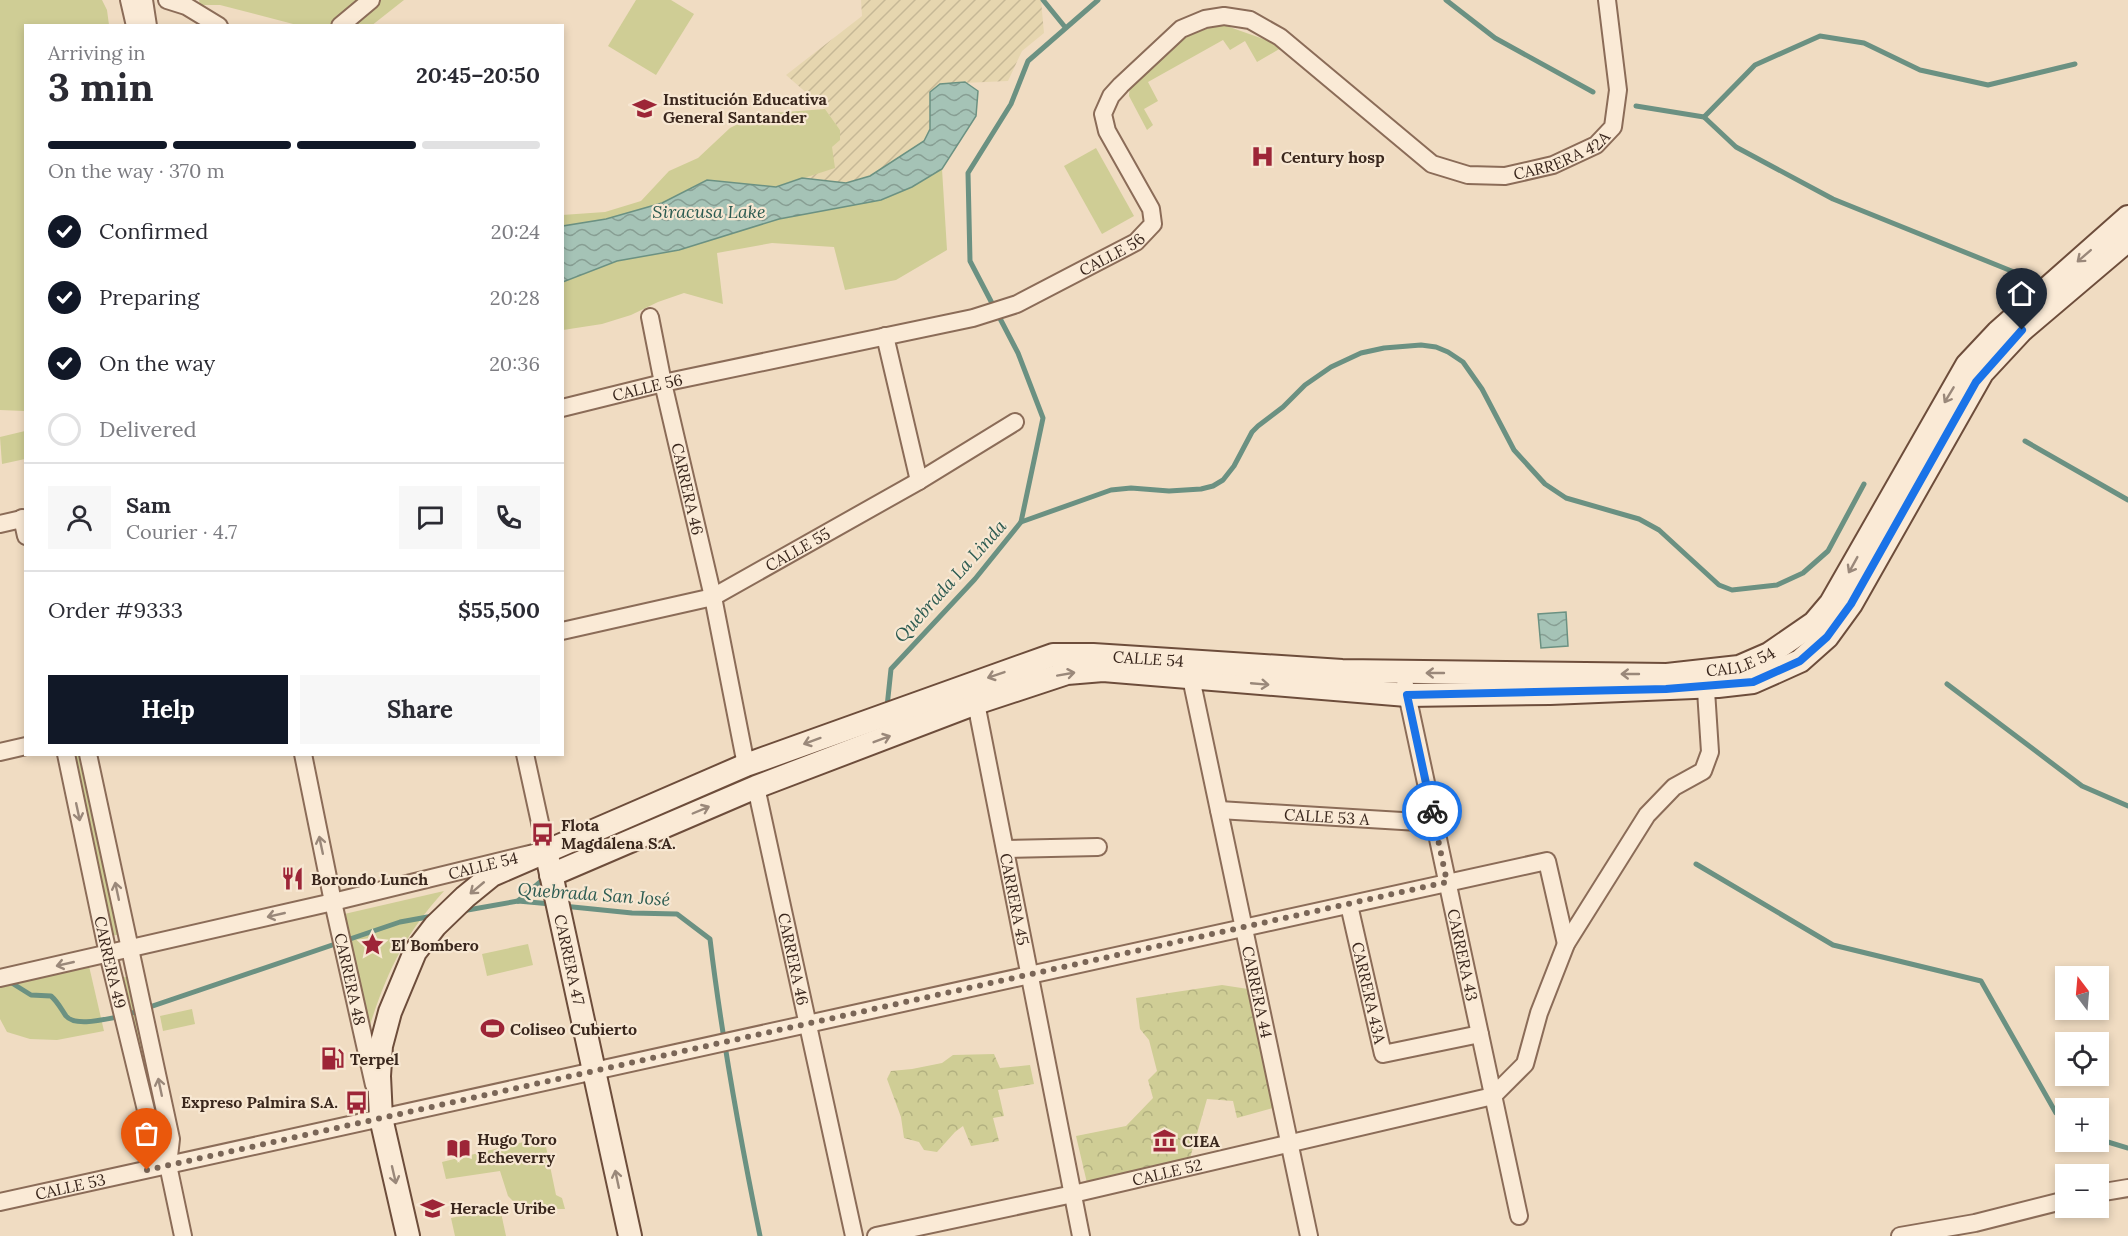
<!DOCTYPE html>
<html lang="en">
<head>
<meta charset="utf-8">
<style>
	body { margin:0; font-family:Lora,serif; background:#f7f7f7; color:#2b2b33; height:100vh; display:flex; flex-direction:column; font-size:22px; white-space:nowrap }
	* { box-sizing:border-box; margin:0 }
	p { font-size:20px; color:#7c7c81 }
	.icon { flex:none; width:33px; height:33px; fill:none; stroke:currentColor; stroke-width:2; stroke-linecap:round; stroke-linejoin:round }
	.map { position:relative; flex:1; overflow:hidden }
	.side { position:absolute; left:24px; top:24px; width:540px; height:732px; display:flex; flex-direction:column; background:#fff; border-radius:0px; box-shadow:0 3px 9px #0003 }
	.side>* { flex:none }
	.needle { width:39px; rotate:344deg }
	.buttons { position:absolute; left:2055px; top:966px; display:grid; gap:12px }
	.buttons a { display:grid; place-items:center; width:54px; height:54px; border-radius:0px; background:#fff; box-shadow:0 3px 9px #0003; font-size:30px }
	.pin { position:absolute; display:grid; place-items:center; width:51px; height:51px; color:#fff; margin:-62px -26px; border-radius:50% 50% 50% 0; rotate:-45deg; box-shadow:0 0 6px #0007 }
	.pin .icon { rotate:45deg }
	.courier { position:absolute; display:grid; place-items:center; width:60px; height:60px; margin:-30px; border:4px solid #1a73e8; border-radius:50%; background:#fff; color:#222; box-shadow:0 2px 8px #0007 }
	.summary em { font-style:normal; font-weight:800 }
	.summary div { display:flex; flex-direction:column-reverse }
	.summary { display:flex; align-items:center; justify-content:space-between; height:102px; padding:0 24px }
	h1 { font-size:39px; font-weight:800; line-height:45px }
	.bar { display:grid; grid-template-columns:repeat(4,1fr); gap:9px 6px; align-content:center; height:72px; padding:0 24px }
	.bar i { height:8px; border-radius:4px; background:#e1e1e2 }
	.bar .active { background:#111827 }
	.bar p { grid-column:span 4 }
	.line { display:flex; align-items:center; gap:15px; padding:0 24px; border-top:2px solid #e1e1e2 }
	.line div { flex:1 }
	.round { display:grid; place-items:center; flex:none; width:63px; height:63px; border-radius:0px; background:#f7f7f7 }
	ol { padding:0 24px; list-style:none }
	li { display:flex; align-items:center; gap:18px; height:66px }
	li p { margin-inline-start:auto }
	li .icon { padding:6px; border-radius:50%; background:#111827; color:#fff; stroke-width:4 }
	li:last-child { color:#7c7c81 }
	li i { width:33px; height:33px; border:3px solid #e1e1e2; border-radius:50% }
	.primary-button { display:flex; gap:12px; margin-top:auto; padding:12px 24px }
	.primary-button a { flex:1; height:69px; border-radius:0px; background:#111827; color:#fff; font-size:24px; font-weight:800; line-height:69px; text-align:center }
	.primary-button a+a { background:#f7f7f7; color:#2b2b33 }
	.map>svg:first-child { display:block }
	.farmland { fill:url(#farmland-furrows) }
	.green { fill:#cfcd95 }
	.forest { fill:url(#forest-crowns) }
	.water { fill:url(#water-waves); stroke:#6b9182; stroke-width:1.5 }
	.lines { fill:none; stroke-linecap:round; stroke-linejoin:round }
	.stream { stroke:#6b9182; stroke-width:5 }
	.street-casing { stroke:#8b6c58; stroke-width:20 }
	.secondary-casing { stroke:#6d4d3b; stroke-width:26 }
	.street { stroke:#faead6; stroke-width:16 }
	.secondary { stroke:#faead6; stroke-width:22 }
	.oneway { stroke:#9a887a }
	.done { stroke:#7a6657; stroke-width:6; stroke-dasharray:0 10.8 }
	.route { stroke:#1a73e8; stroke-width:8 }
	.labels { text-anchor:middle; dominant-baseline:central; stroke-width:4.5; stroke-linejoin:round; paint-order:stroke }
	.poi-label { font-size:16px; font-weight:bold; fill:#3a271d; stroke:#f7e7d2; text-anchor:start }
	.street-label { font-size:16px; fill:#3a271d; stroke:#f7e7d2 }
	.water-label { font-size:18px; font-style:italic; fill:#2c5b51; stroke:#f7e7d2 }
</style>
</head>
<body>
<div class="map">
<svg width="2128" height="1236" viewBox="0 0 2128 1236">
	<defs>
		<pattern id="farmland-furrows" width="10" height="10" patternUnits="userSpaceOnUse" patternTransform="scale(1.5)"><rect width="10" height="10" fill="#e6d6af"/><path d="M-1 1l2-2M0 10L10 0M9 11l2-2" fill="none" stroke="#c6b896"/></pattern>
		<pattern id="forest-crowns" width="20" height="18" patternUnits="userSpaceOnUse" patternTransform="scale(1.5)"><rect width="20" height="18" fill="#cfcd95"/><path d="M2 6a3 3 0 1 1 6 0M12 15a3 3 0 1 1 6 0" fill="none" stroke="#b2b080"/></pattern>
		<pattern id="water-waves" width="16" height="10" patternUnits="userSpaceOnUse" patternTransform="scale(1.5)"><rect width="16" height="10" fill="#a5c3b6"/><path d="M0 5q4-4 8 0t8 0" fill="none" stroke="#879e93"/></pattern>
	</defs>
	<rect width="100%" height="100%" fill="#f0dcc2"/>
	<!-- farmland -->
	<polygon class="farmland" points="861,0 1041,0 1044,33 1022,51 1008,81 940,84 930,92 930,129 924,141 870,176 846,183 802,178 776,187 832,147 840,130 825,109 786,75 862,16"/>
	<!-- green -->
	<g class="green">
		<polygon points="0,0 102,0 107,10 109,25 26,26 25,416 24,411 0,410"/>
		<polygon points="199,0 404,0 371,26 297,25 220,5 200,5"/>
		<polygon points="636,0 671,0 694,14 656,75 608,46"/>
		<polygon points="1221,24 1269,41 1281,48 1257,62 1245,41 1230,50 1223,40 1148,82 1158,101 1144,109 1153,125 1147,130 1129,96 1130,80 1186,36"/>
		<polygon points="825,109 840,130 840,140 832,147 835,168 776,187 707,180 662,203 606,219 563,226 562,215 605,212 641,201 669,171 698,158 730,128 758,114"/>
		<polygon points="1096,148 1134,216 1102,234 1064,166"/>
		<polygon points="942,169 947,250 896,280 845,290 834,247 772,243 717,253 723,304 684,293 658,302 631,315 602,324 563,330 563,332 563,282 617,261 679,250 779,219 881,200 912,187"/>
		<polygon points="25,431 25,459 2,464 0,437"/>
		<polygon points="74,755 84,755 123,934 110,936"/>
		<path d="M444,891C404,935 387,972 369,1028L340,915Z"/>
		<polygon points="528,944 533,965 487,976 482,954"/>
		<polygon points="89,966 104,1031 57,1040 30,1039 7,1032 0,1019 0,985"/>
		<polygon points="130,976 166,1135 156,1137 120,978"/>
		<polygon points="192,1009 195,1024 163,1031 160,1016"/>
		<polygon points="544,1137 556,1195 562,1198 565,1209 521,1209 508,1196 500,1171 446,1179 442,1162"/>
		<polygon points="500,1208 506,1236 455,1236 451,1218"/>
	</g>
	<!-- forest -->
	<g class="forest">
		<polygon points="1222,985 1248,989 1273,1108 1237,1118 1233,1101 1207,1099 1188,1165 1087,1183 1076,1136 1126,1126 1153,1098 1148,1080 1157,1071 1149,1040 1140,1029 1136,998"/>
		<polygon points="994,1054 1000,1068 1030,1065 1034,1084 998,1090 1004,1116 993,1118 999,1141 971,1146 963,1126 955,1132 937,1152 924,1150 919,1142 904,1138 901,1117 887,1079 891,1071 912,1069 942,1063 953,1055"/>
	</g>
	<!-- water -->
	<g class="water">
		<polygon points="965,82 978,91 976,116 942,169 912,187 881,200 779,219 679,250 617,261 563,282 563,226 606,219 662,203 707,180 776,187 802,178 846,183 870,176 924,141 930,129 930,92 940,84"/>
		<polygon points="1566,612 1568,646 1541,648 1538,614"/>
	</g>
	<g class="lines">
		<!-- stream -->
		<g class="stream">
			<polyline points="1043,0 1065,27"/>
			<polyline points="1446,0 1495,38 1593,92"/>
			<polyline points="1636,106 1704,117 1755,65 1820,36 1864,43 1920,70 1988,85 2075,64"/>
			<polyline points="1704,117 1736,147 1833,199 2014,272"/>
			<polyline points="2025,441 2128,500"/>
			<polyline points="1021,522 1043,418 1018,353 970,261 968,173 1011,104 1028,61 1098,0"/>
			<polyline points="1947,684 2082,786 2128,806"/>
			<polyline points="887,707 891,669 975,579 1021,522 1111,490 1131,488 1169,491 1201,489 1213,486 1223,480 1234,466 1252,432 1258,426 1283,407 1305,385 1331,367 1361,353 1384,348 1421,345 1436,347 1448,352 1463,362 1482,389 1514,450 1545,484 1566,498 1639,519 1659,530 1719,585 1732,590 1777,585 1803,573 1828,551 1864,484"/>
			<polyline points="630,827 677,809"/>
			<polyline points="1696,864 1833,945 1981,981 2056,1113 2066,1120"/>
			<polyline points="518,901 546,877"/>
			<path d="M563,906L632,913L677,914L710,939C722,1039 740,1138 760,1236"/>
			<polyline points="462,911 518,901 551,904"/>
			<path d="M7,980L31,995L51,996C58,1002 61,1009 66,1016C76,1028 109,1018 123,1016L400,922L433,916"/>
			<polyline points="2098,1139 2128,1148"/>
		</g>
		<defs>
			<g id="street">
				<polyline points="129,0 135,26"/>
				<polyline points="144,0 148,26"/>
				<polyline points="167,0 186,6 219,26"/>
				<polyline points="340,26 371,0"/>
				<path id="s1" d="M650,317L663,383L713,597L746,765"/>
				<polyline points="885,336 919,481"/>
				<path id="s2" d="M562,408L663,383L973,318L1017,304L1136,242L1153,224L1151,209L1107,131L1103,114L1111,96L1121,85L1181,29L1205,19L1224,16L1250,20L1280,37L1432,164L1468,175L1505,176L1553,165L1596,145L1613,127L1618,90L1607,0"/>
				<polyline points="22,518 26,536"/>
				<polyline points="0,524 26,518"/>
				<path id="s3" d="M562,631L713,597L919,481L1015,422"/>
				<path id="s4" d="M1191,678L1309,1236"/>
				<path id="s5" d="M1405,685L1519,1216"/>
				<path id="s6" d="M976,703L1081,1236"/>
				<polyline points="0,752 26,746"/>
				<path id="s7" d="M66,754L108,954L154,1143L168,1165"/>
				<polyline points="88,754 171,1139 168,1165 183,1236"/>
				<path id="s8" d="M303,754L333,902L374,1085"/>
				<path id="s9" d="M756,787L854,1236"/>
				<path id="s10" d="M1219,810L1435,823"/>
				<polyline points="1005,849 1098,847"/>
				<path id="s11" d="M1349,905L1383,1054L1480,1034"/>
				<path id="s12" d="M0,978L333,902L546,850L525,754"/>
				<polyline points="2098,1193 2128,1188"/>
				<path id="s13" d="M0,1202L1547,861L1566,944"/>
				<path id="s14" d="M876,1236L1073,1194L1493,1096L1525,1064L1539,1013L1566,944L1647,815L1674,787L1703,771L1710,752L1705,675"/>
				<polyline points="1900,1236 1975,1223 2066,1200"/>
			</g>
			<g id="secondary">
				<path id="s15" d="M548,860L630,1236"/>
				<polyline points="551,875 756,787 976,703 1067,673 1103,670 1407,695 1550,693 1718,686 1753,682 1800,661 1827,637 1851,604 1982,373 2022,330 2128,240"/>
				<path id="s16" d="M408,1236L381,1118L379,1076L381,1046L390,1012L415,952L435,926L465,897L492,875L746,765L1053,655H1093L1342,671L1667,675L1739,667L1769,654L1814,623L1831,603L1967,365L1998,332L2128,217"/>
			</g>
		</defs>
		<!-- street casing -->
		<use href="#street" class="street-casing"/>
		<!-- secondary casing -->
		<use href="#secondary" class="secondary-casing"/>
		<!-- street -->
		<use href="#street" class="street"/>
		<!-- secondary -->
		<use href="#secondary" class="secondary"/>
	</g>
	<!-- one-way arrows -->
	<defs><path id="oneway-shaft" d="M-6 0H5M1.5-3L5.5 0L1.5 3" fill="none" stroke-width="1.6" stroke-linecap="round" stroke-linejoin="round" transform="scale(1.5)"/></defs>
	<g class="oneway">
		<use href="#oneway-shaft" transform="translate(2084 256) rotate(139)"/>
		<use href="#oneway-shaft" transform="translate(1949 395) rotate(121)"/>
		<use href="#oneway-shaft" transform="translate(1853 565) rotate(119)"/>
		<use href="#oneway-shaft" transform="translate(1435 673) rotate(-180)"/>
		<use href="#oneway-shaft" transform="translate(1066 674) rotate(-10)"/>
		<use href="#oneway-shaft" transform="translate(1630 674) rotate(-180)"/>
		<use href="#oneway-shaft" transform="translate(996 675) rotate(161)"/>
		<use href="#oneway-shaft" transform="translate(1260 684) rotate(5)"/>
		<use href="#oneway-shaft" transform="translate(882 739) rotate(-21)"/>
		<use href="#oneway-shaft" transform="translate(812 741) rotate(160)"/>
		<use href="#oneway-shaft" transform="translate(701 810) rotate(-23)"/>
		<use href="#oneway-shaft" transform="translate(78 812) rotate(78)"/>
		<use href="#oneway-shaft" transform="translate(321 845) rotate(-102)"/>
		<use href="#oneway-shaft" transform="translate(477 888) rotate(140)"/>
		<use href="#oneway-shaft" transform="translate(117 891) rotate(-102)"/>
		<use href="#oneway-shaft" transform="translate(276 915) rotate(167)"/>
		<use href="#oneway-shaft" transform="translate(65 964) rotate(167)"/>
		<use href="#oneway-shaft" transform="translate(160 1087) rotate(-102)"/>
		<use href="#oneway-shaft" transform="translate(394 1175) rotate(77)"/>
		<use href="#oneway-shaft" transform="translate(617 1179) rotate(-102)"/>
	</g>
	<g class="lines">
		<!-- done -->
		<polyline class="done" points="147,1170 1447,882 1432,811"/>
		<!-- route -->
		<polyline class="route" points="1432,811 1407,695 1666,689 1753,682 1800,661 1827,637 1851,604 1976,382 2022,330"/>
	</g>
	<!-- icons -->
	<defs>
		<symbol id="school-bare" viewBox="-9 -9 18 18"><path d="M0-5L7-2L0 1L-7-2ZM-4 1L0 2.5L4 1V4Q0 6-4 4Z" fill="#9d2537" stroke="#f7e7d2" stroke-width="2.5" paint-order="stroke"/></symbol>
		<symbol id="hospital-bare" viewBox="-9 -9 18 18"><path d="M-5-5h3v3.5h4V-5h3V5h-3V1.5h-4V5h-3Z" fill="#9d2537" stroke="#f7e7d2" stroke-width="2.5" paint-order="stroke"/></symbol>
		<symbol id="bus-bare" viewBox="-9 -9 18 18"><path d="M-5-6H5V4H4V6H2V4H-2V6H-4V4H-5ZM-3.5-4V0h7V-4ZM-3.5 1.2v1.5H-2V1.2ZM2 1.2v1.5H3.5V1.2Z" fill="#9d2537" stroke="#f7e7d2" stroke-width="2.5" paint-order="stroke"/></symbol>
		<symbol id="restaurant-bare" viewBox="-9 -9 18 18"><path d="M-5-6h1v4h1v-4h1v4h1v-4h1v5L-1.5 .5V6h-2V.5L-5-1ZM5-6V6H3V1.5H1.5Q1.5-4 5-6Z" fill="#9d2537" stroke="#f7e7d2" stroke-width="2.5" paint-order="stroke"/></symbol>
		<symbol id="sight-bare" viewBox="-9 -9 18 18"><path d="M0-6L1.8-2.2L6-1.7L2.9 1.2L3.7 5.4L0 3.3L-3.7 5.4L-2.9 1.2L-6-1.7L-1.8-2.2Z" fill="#9d2537" stroke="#f7e7d2" stroke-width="2.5" paint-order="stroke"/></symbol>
		<symbol id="stadium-bare" viewBox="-9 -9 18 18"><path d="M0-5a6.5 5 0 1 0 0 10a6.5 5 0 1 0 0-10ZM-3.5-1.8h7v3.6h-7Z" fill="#9d2537" stroke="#f7e7d2" stroke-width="2.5" paint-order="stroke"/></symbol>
		<symbol id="fuel-bare" viewBox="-9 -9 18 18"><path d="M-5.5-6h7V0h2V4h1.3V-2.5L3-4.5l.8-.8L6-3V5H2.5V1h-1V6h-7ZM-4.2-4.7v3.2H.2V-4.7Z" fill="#9d2537" stroke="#f7e7d2" stroke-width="2.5" paint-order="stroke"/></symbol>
		<symbol id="museum-bare" viewBox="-9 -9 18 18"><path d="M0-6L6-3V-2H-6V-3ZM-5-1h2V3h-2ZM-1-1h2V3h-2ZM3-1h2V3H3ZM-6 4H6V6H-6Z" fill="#9d2537" stroke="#f7e7d2" stroke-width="2.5" paint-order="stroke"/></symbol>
		<symbol id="library-bare" viewBox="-9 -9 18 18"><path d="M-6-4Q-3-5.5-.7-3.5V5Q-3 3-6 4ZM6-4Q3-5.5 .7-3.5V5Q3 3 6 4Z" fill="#9d2537" stroke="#f7e7d2" stroke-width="2.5" paint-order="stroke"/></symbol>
	</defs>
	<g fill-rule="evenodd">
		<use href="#school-bare" x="628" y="92" width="33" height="33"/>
		<use href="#hospital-bare" x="1246" y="140" width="33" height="33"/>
		<use href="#bus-bare" x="526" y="818" width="33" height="33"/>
		<use href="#restaurant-bare" x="276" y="862" width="33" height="33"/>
		<use href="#sight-bare" x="356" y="928" width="33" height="33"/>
		<use href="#stadium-bare" x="476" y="1012" width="33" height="33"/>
		<use href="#fuel-bare" x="316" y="1042" width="33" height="33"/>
		<use href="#bus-bare" x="340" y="1086" width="33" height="33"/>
		<use href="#museum-bare" x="1148" y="1124" width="33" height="33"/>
		<use href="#library-bare" x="442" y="1132" width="33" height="33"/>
		<use href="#school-bare" x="416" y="1192" width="33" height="33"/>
	</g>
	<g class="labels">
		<!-- poi labels -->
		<g class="poi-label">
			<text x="663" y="99">Institución Educativa<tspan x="663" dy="18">General Santander</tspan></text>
			<text x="1281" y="157">Century hosp</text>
			<text x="561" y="825">Flota<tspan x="561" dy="18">Magdalena S.A.</tspan></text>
			<text x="311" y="879">Borondo Lunch</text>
			<text x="391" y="945">El Bombero</text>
			<text x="510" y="1029">Coliseo Cubierto</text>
			<text x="350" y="1059">Terpel</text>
			<text x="338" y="1102" text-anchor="end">Expreso Palmira S.A.</text>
			<text x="477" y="1139">Hugo Toro<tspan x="477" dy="18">Echeverry</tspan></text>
			<text x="1182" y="1141">CIEA</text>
			<text x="450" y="1208">Heracle Uribe</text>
		</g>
		<!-- street labels -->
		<g class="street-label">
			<text stroke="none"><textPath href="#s2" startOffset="1304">CARRERA 42A</textPath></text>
			<text stroke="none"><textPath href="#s2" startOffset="574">CALLE 56</textPath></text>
			<text stroke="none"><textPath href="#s2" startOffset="88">CALLE 56</textPath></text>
			<text stroke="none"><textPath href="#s1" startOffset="176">CARRERA 46</textPath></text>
			<text stroke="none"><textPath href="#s3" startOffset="252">CALLE 55</textPath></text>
			<text stroke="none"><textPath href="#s16" startOffset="1101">CALLE 54</textPath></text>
			<text stroke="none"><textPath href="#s16" startOffset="1695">CALLE 54</textPath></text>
			<text stroke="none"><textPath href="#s10" startOffset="108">CALLE 53 A</textPath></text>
			<text stroke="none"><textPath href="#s12" startOffset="496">CALLE 54</textPath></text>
			<text stroke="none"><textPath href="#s6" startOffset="200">CARRERA 45</textPath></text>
			<text stroke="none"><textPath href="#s5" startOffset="276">CARRERA 43</textPath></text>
			<text stroke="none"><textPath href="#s9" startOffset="176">CARRERA 46</textPath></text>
			<text stroke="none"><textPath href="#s15" startOffset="102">CARRERA 47</textPath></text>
			<text stroke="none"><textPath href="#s7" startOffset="213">CARRERA 49</textPath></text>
			<text stroke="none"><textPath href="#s8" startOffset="230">CARRERA 48</textPath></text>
			<text stroke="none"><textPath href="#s4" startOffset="321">CARRERA 44</textPath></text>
			<text stroke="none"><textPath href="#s11" startOffset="90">CARRERA 43A</textPath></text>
			<text stroke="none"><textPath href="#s14" startOffset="298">CALLE 52</textPath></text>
			<text stroke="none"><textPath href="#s13" startOffset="72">CALLE 53</textPath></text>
		</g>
		<!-- water labels -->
		<g class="water-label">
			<text x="709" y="211">Siracusa Lake</text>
			<text transform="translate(950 581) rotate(-48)">Quebrada La Linda</text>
			<text transform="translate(594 894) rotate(4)">Quebrada San José</text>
		</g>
	</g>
</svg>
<div class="buttons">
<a><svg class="needle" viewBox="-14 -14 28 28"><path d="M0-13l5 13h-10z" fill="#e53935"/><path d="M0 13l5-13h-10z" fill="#7c7c81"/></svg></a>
<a><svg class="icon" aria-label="locate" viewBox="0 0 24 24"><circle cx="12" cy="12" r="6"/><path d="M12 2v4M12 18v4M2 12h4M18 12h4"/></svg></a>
<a>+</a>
<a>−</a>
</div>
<div class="pin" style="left:147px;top:1170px;background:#ea580c"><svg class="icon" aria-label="bag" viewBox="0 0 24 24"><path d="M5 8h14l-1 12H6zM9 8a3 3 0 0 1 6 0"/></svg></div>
<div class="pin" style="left:2022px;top:330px;background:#1f2937"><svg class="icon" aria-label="home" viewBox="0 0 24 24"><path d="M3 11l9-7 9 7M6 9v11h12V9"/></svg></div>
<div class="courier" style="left:1432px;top:811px"><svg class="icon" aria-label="bike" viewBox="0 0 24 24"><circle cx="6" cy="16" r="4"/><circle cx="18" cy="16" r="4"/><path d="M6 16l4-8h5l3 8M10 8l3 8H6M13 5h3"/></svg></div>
<section class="side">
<div class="summary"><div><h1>3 min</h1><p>Arriving in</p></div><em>20:45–20:50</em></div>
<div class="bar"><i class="active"></i><i class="active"></i><i class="active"></i><i></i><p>On the way · 370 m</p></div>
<ol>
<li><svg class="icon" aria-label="check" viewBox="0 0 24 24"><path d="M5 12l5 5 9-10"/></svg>Confirmed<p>20:24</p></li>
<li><svg class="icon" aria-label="check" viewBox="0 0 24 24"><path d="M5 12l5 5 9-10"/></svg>Preparing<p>20:28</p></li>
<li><svg class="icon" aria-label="check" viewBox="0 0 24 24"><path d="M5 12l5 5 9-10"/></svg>On the way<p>20:36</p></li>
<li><i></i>Delivered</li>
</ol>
<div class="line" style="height:108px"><a class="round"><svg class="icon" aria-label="person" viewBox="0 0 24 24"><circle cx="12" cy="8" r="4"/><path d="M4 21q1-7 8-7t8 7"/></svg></a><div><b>Sam</b><p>Courier · 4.7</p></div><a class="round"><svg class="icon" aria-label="chat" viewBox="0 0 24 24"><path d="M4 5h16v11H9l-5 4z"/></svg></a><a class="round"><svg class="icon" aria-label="phone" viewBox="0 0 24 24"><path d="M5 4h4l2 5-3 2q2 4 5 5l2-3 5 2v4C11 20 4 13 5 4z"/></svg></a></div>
<div class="line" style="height:78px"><div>Order #9333</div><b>$55,500</b></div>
<div class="primary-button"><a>Help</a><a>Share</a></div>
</section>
</div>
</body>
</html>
